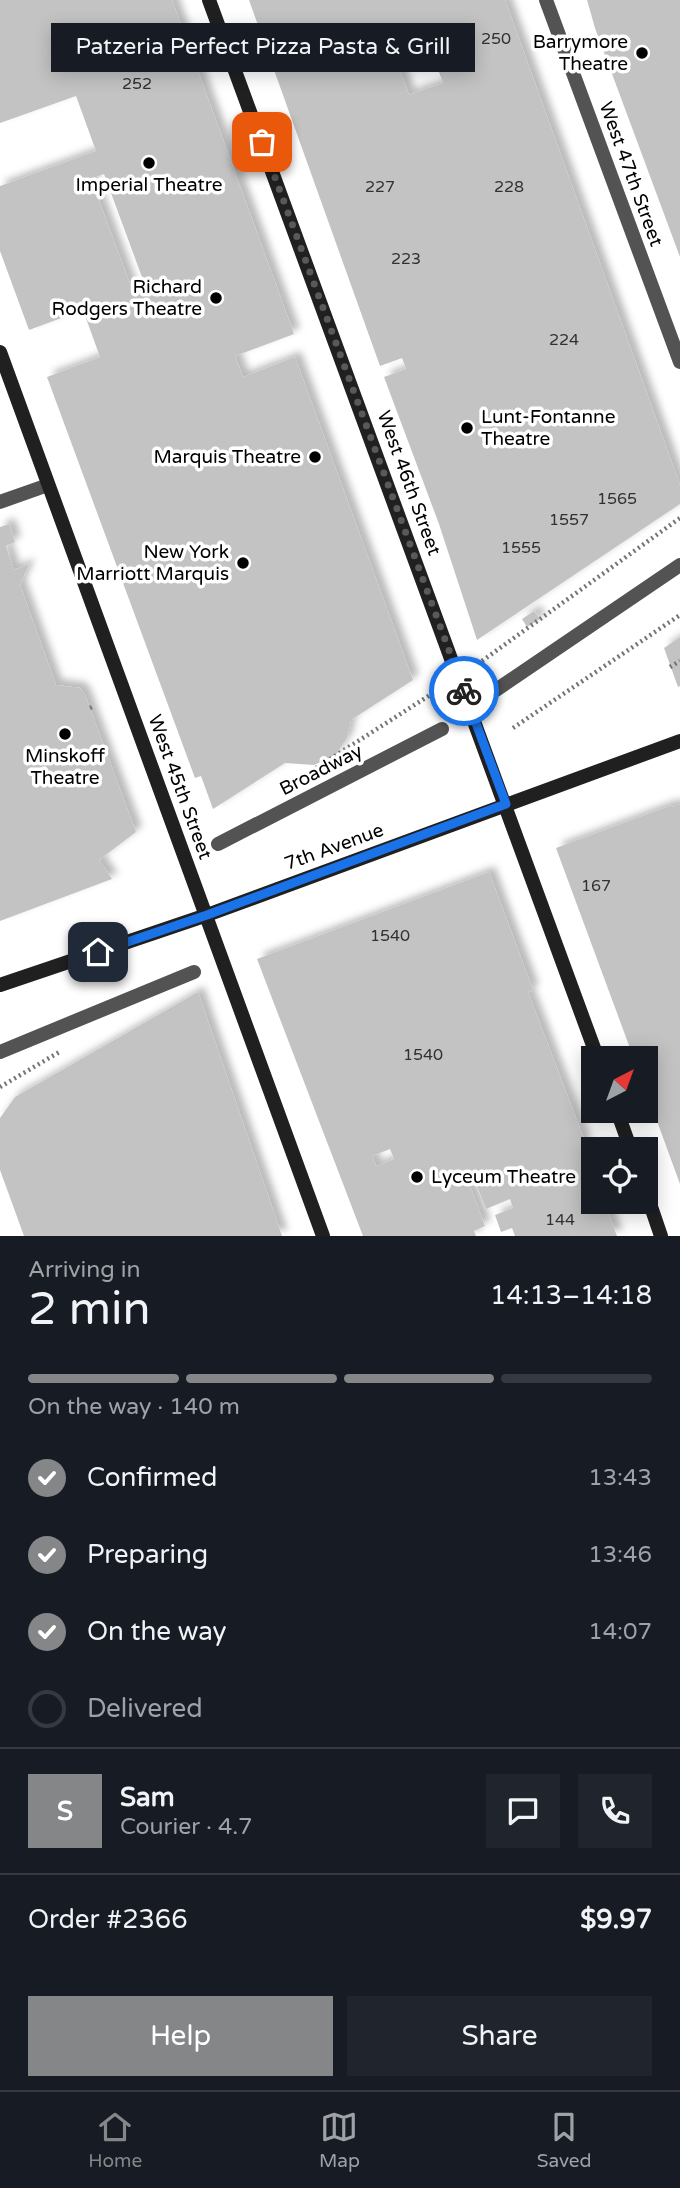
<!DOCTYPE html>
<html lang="en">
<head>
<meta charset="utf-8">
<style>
	body { margin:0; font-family:"Varela Round",sans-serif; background:#20242c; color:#f1f3f6; height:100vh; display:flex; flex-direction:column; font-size:26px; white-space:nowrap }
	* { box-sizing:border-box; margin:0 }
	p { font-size:23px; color:#9ea1a6 }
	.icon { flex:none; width:38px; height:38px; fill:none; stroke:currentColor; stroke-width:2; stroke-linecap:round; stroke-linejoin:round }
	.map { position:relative; height:1236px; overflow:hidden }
	.sheet { display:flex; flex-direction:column; background:#171b24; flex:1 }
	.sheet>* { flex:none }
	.needle { width:46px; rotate:41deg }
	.fabs { position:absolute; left:581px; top:1046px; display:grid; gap:14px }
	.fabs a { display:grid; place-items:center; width:77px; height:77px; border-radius:0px; background:#171b24; box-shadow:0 4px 18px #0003; font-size:35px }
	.pin { position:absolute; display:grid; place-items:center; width:60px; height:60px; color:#fff; margin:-30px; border-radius:14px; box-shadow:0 4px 10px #0006 }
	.courier { position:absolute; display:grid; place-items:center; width:70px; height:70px; margin:-35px; border:5px solid #1a73e8; border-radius:50%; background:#fff; color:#222; box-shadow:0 2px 9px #0007 }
	.bubble { position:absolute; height:49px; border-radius:0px; background:#171b24; box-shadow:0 4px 18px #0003; font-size:23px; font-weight:600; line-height:49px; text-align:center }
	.summary em { font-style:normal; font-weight:600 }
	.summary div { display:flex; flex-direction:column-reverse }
	.summary { display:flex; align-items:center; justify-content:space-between; height:119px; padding:0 28px }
	h1 { font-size:46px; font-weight:600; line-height:52px }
	.bar { display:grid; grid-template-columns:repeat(4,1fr); gap:10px 7px; align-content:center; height:84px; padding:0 28px }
	.bar i { height:9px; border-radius:5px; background:#363941 }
	.bar .on { background:#858687 }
	.bar p { grid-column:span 4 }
	.line { display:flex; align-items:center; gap:18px; padding:0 28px; border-top:2px solid #363941 }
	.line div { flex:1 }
	.round { display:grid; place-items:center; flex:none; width:74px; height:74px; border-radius:0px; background:#20242c }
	ol { padding:0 28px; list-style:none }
	li { display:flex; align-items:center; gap:21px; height:77px }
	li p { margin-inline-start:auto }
	li .icon { padding:7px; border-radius:50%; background:#858687; color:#fff; stroke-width:4 }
	li:last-child { color:#9ea1a6 }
	li i { width:38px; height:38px; border:4px solid #363941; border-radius:50% }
	.button { display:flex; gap:14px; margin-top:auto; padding:14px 28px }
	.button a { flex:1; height:80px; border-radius:0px; background:#858687; color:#fff; font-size:28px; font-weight:600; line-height:80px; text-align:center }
	.button a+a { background:#20242c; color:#f1f3f6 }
	.tab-bar { display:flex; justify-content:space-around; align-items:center; height:98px; border-top:2px solid #363941; background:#171b24; font-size:19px; color:#9ea1a6 }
	.tab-bar a { display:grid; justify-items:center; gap:4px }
	.tab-bar .on { color:#858687 }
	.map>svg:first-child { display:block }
	.building { fill:#c3c3c3; fill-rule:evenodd; filter:url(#shadow) }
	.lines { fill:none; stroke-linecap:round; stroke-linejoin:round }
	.path { stroke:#757575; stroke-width:4.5; stroke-dasharray:2 3.5; stroke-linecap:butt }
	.street { stroke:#535353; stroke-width:14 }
	.secondary { stroke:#202020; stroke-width:14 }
	.done { stroke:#595959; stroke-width:7; stroke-dasharray:0 12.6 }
	.route { stroke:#1a73e8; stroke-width:9 }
	.poi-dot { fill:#000; stroke:#fff; stroke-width:2.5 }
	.labels { text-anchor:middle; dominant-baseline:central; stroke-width:7; stroke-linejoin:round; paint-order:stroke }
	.number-label { font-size:16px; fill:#313131 }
	.poi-label { font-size:19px; fill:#000; stroke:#fff; text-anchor:end }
	.street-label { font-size:19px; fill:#000; stroke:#fff }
</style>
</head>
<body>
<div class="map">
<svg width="680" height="1236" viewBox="0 0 680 1236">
	<defs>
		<filter id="shadow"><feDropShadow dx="6" dy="-6" stdDeviation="3.5" flood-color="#0004"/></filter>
	</defs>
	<rect width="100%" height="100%" fill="#fff"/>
	<!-- building -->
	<g class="building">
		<path d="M0,0H172L294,334L235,356L243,377L295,357L413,680L351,720L347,738L337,753L330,758L314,765L285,763L213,809L201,776L195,778L47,377L100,357L83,310L29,330L0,251V186L96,151L76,96L0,123ZM104,174L146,288L133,292L91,179Z"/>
		<path d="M249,0H505L680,485V504L477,640L439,524L384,377L406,369L402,358L380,366ZM422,25L443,83L409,95L388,38Z"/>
		<polygon points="587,0 680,0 680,257 595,28"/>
		<polygon points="9,524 15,542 6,546 14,570 29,564 20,585 56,685 80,688 85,695 136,832 99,860 112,879 0,921 0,527"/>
		<polygon points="534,611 540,619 527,627 522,619"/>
		<polygon points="680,637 680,686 678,687 664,648"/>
		<polygon points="680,804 680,1184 646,1091 646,1059 634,1059 556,848 672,805 672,807"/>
		<path d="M489,872L533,990L528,992L585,1142L582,1143L593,1173V1202H604L617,1236H515L512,1228L501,1232L495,1215L513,1208L510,1199L486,1209L476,1184L470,1186L485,1226L474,1231L476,1236H363L257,959ZM390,1149L394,1159L376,1166L372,1156Z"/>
		<polygon points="198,992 282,1236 24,1236 0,1170 0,1118 15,1097"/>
	</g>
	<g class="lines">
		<!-- path -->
		<g class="path">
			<polyline points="482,661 680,518"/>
			<polyline points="670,667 680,661"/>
			<polyline points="90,708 95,706"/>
			<polyline points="513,728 680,615"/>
			<polyline points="316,768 430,695"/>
			<polyline points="0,1087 61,1051"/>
		</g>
		<!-- street -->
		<g class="street">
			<polyline points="546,0 680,362"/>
			<polyline points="0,502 48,485"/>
			<polyline points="496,690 680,565"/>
			<polyline points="218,844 442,729"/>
			<polyline points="0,1052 194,972"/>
		</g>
		<!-- secondary -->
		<g class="secondary">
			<polyline points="209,0 598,1059"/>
			<polyline points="0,352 323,1236"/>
			<polyline points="0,985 207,915 680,741"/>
			<polyline points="617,1111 631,1150"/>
			<polyline points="646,1192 661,1236"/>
		</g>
	</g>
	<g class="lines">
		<!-- done -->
		<polyline class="done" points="262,142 464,691"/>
		<!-- route -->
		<polyline class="route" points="98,952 207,915 506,804 464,691"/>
	</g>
	<!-- markers -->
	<g class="poi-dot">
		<circle cx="642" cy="53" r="7"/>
		<circle cx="149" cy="163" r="7"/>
		<circle cx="216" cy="298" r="7"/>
		<circle cx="467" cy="428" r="7"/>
		<circle cx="315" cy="457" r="7"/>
		<circle cx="243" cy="563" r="7"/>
		<circle cx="65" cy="734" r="7"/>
		<circle cx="417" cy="1177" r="7"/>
	</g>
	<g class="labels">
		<!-- number labels -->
		<g class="number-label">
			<text x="496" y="39">250</text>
			<text x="137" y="84">252</text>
			<text x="380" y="187">227</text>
			<text x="509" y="187">228</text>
			<text x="406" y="259">223</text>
			<text x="564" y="340">224</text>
			<text x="617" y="499">1565</text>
			<text x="569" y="520">1557</text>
			<text x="521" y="548">1555</text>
			<text x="596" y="886">167</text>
			<text x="390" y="936">1540</text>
			<text x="423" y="1055">1540</text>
			<text x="560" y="1220">144</text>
		</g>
		<!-- poi labels -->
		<g class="poi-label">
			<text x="628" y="42">Barrymore<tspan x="628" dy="22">Theatre</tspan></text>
			<text x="149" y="185" text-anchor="middle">Imperial Theatre</text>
			<text x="202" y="287">Richard<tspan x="202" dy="22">Rodgers Theatre</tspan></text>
			<text x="481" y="417" text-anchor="start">Lunt-Fontanne<tspan x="481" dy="22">Theatre</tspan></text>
			<text x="301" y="457">Marquis Theatre</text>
			<text x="229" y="552">New York<tspan x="229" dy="22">Marriott Marquis</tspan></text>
			<text x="65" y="756" text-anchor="middle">Minskoff<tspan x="65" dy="22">Theatre</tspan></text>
			<text x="431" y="1177" text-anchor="start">Lyceum Theatre</text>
		</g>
		<!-- street labels -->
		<g class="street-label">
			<text transform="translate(631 174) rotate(70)">West 47th Street</text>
			<text transform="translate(409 483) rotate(70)">West 46th Street</text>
			<text transform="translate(321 770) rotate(-27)">Broadway</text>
			<text transform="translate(180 787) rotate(70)">West 45th Street</text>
			<text transform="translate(334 847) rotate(-20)">7th Avenue</text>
		</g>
	</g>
</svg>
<div class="fabs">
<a><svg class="needle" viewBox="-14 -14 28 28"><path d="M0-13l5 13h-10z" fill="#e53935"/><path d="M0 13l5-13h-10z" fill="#9ea1a6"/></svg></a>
<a><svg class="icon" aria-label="locate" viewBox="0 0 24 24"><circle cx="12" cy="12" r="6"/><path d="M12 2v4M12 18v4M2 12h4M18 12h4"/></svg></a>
</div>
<div class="pin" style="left:262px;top:142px;background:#ea580c"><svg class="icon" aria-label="bag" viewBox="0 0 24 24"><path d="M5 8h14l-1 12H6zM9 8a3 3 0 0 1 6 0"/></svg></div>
<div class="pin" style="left:98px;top:952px;background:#1f2937"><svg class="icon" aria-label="home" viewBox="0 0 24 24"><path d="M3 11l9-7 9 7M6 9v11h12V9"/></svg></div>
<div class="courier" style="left:464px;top:691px"><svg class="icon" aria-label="bike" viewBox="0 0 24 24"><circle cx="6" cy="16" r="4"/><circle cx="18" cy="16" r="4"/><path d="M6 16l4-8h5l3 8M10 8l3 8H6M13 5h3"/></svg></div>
<div class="bubble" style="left:51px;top:23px;width:424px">Patzeria Perfect Pizza Pasta &amp; Grill</div>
</div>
<section class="sheet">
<div class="summary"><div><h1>2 min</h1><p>Arriving in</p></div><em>14:13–14:18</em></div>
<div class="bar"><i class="on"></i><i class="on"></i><i class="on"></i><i></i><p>On the way · 140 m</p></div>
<ol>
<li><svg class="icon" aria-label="check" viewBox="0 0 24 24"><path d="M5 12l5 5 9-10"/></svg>Confirmed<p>13:43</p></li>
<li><svg class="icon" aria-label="check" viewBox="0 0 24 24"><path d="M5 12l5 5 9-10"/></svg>Preparing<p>13:46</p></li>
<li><svg class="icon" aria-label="check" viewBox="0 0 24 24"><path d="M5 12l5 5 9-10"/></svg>On the way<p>14:07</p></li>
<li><i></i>Delivered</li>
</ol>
<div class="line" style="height:126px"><b class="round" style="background:#858687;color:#fff">S</b><div><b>Sam</b><p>Courier · 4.7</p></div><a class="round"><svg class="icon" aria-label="chat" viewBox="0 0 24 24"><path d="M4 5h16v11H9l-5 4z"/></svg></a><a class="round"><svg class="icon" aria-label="phone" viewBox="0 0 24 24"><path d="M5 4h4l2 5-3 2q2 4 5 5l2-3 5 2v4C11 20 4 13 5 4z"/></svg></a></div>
<div class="line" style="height:91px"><div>Order #2366</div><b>$9.97</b></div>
<div class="button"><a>Help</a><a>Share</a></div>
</section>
<nav class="tab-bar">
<a class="on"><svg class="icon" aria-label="home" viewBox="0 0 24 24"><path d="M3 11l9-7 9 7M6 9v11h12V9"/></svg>Home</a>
<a><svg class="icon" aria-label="map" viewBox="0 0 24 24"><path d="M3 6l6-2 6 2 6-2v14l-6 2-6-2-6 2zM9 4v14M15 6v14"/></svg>Map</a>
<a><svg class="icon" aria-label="saved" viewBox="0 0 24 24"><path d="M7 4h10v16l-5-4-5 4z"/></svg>Saved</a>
</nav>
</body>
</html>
